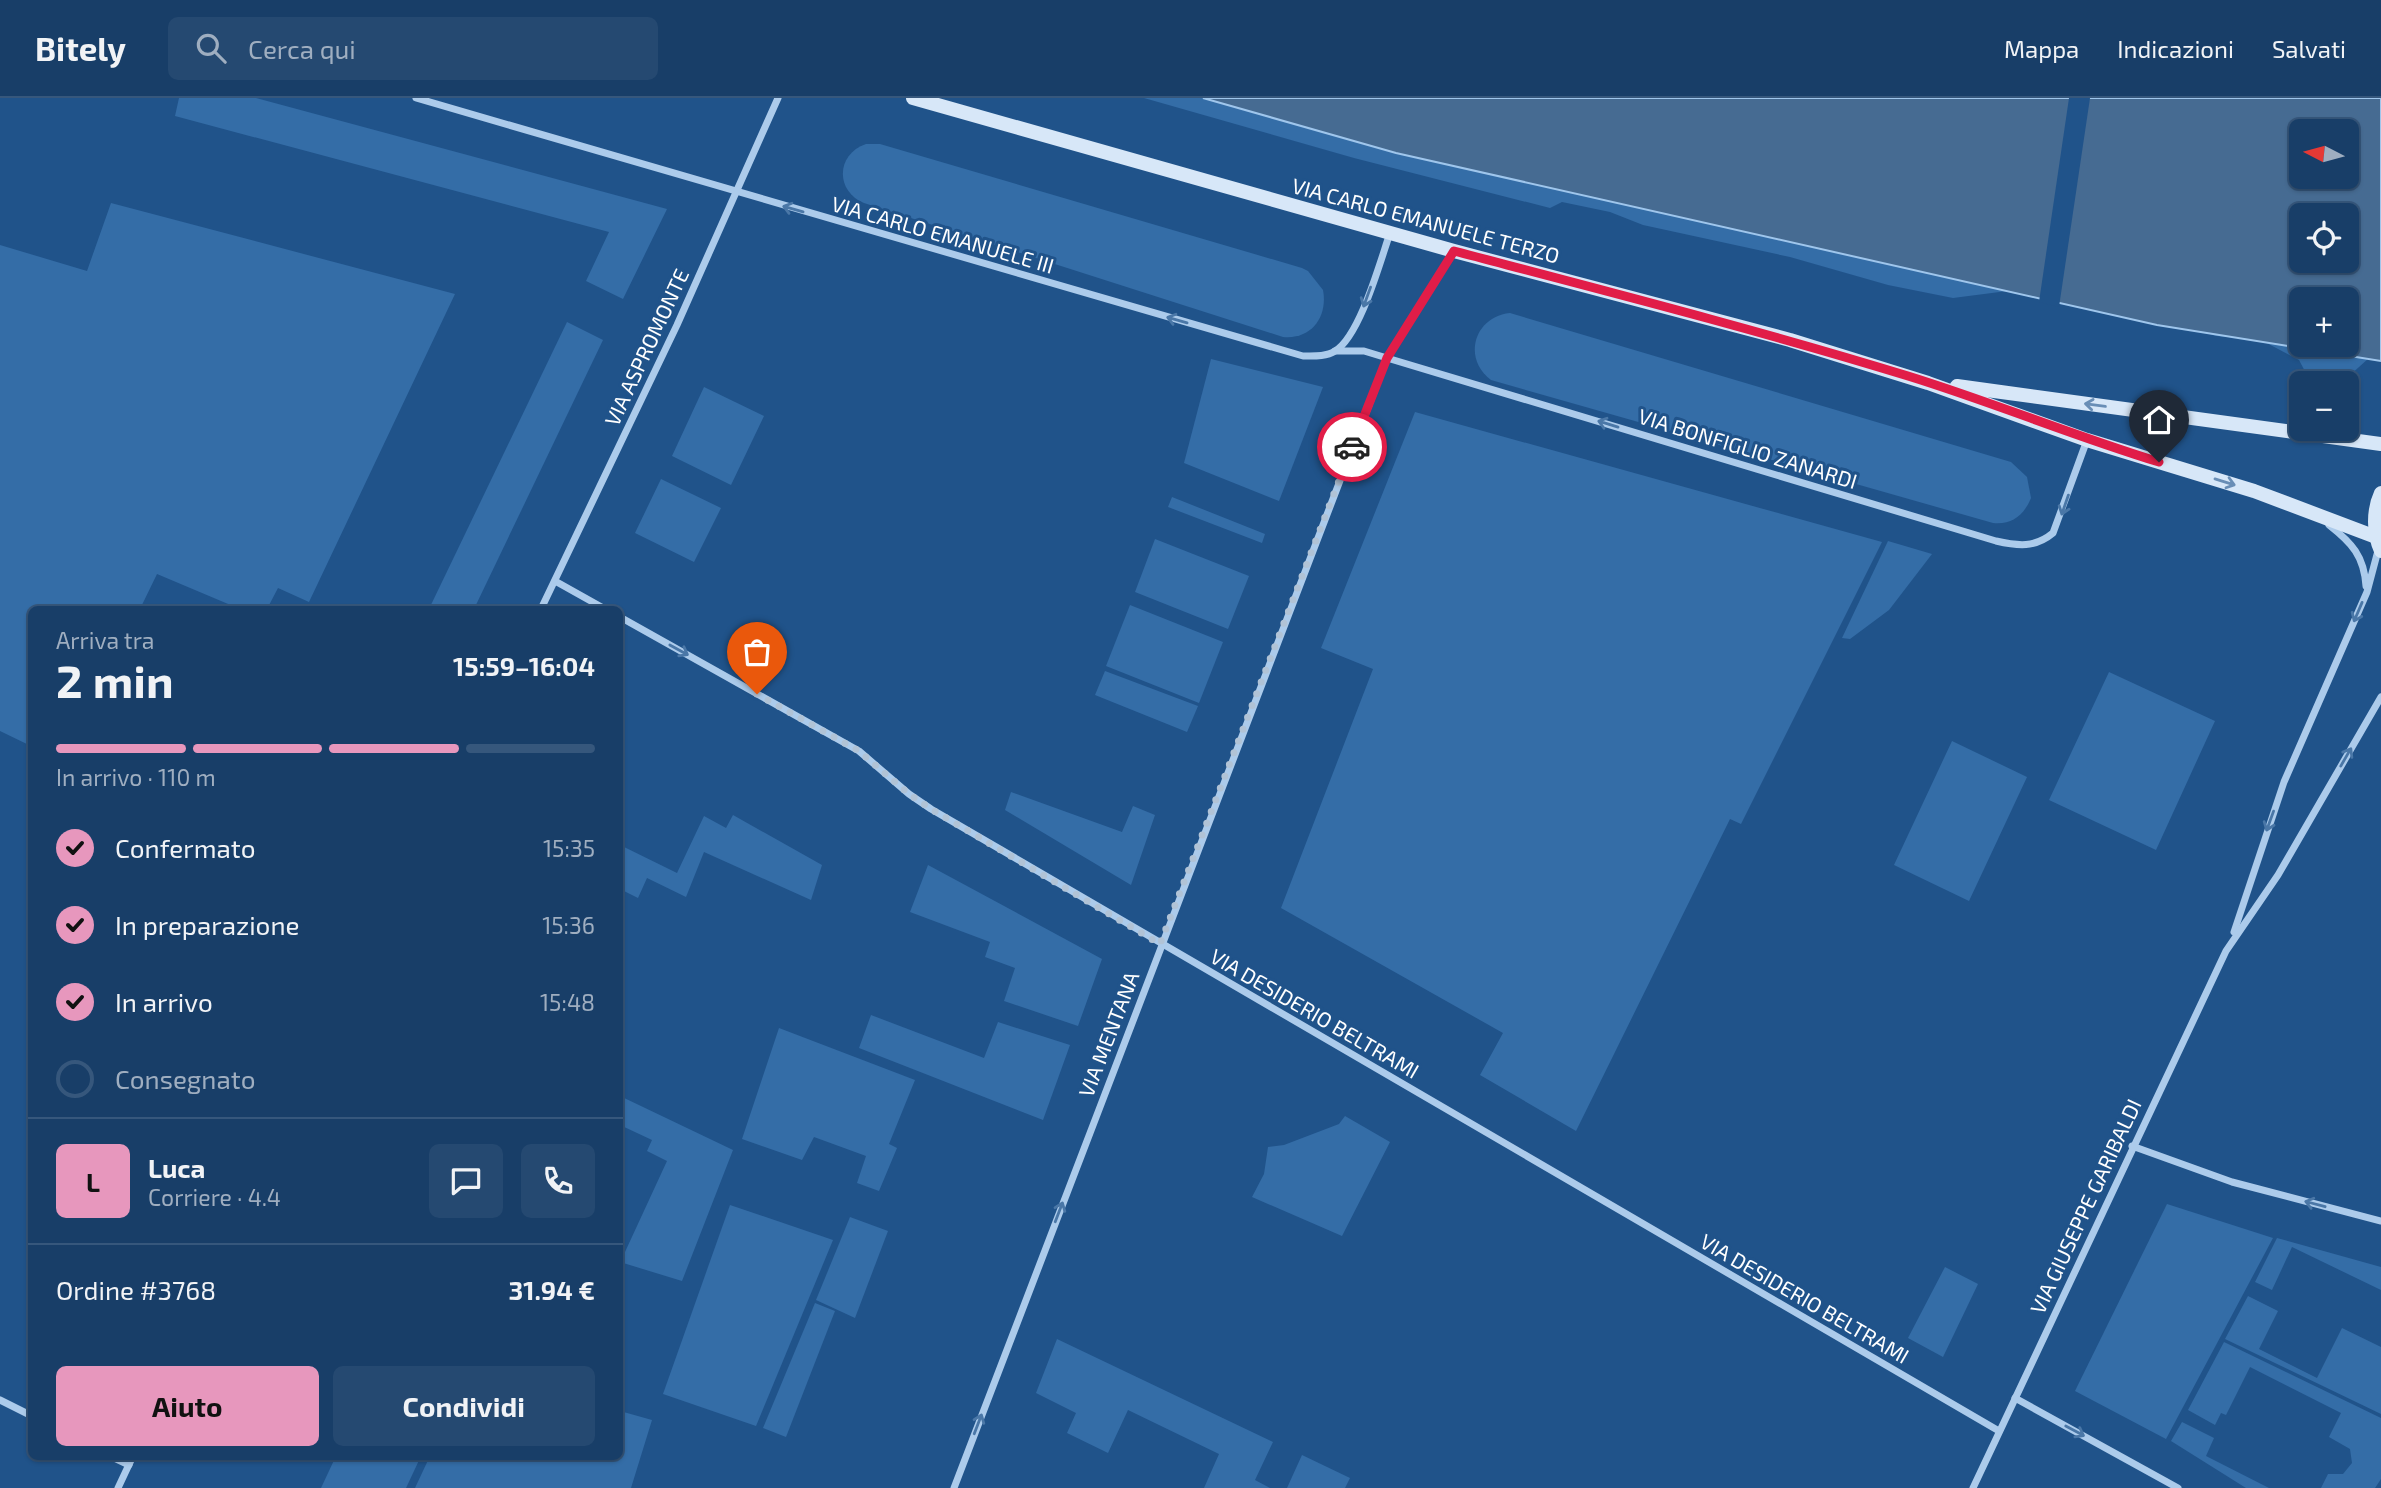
<!DOCTYPE html>
<html lang="it">
<head>
<meta charset="utf-8">
<style>
	body { margin:0; font-family:"Exo 2",sans-serif; background:#254971; color:#f1f3f6; height:100vh; display:flex; flex-direction:column; font-size:26px; white-space:nowrap }
	* { box-sizing:border-box; margin:0 }
	p { font-size:23px; color:#9faec0 }
	.icon { flex:none; width:38px; height:38px; fill:none; stroke:currentColor; stroke-width:2; stroke-linecap:round; stroke-linejoin:round }
	.map { position:relative; flex:1; overflow:hidden }
	.sheet { position:absolute; left:28px; top:508px; width:595px; height:854px; display:flex; flex-direction:column; background:#183e68; border-radius:10px; box-shadow:0 2px 5px #0004,0 0 0 2px #36577c }
	.sheet>* { flex:none }
	.needle { width:46px; rotate:276deg }
	.tools { position:absolute; left:2289px; top:21px; display:grid; gap:14px }
	.tools a { display:grid; place-items:center; width:70px; height:70px; border-radius:10px; background:#183e68; box-shadow:0 2px 5px #0004,0 0 0 2px #36577c; font-size:35px }
	.pin { position:absolute; display:grid; place-items:center; width:60px; height:60px; color:#fff; margin:-72px -30px; border-radius:50% 50% 50% 0; rotate:-45deg; box-shadow:0 0 7px #0007 }
	.pin .icon { rotate:45deg }
	.courier { position:absolute; display:grid; place-items:center; width:70px; height:70px; margin:-35px; border:5px solid #e11d48; border-radius:50%; background:#fff; color:#222; box-shadow:0 2px 9px #0007 }
	.headline em { font-style:normal; font-weight:700 }
	.headline div { display:flex; flex-direction:column-reverse }
	.headline { display:flex; align-items:center; justify-content:space-between; height:119px; padding:0 28px }
	h1 { font-size:46px; font-weight:700; line-height:52px }
	.bar { display:grid; grid-template-columns:repeat(4,1fr); gap:10px 7px; align-content:center; height:84px; padding:0 28px }
	.bar i { height:9px; border-radius:5px; background:#36577c }
	.bar .on { background:#e797bd }
	.bar p { grid-column:span 4 }
	.line { display:flex; align-items:center; gap:18px; padding:0 28px; border-top:2px solid #36577c }
	.line div { flex:1 }
	.round { display:grid; place-items:center; flex:none; width:74px; height:74px; border-radius:10px; background:#254971 }
	ol { padding:0 28px; list-style:none }
	li { display:flex; align-items:center; gap:21px; height:77px }
	li p { margin-inline-start:auto }
	li .icon { padding:7px; border-radius:50%; background:#e797bd; color:#111; stroke-width:4 }
	li:last-child { color:#9faec0 }
	li i { width:38px; height:38px; border:4px solid #36577c; border-radius:50% }
	.primary-button { display:flex; gap:14px; margin-top:auto; padding:14px 28px }
	.primary-button a { flex:1; height:80px; border-radius:10px; background:#e797bd; color:#111; font-size:28px; font-weight:700; line-height:80px; text-align:center }
	.primary-button a+a { background:#254971; color:#f1f3f6 }
	header { display:flex; align-items:center; gap:42px; box-sizing:border-box; height:98px; padding:0 35px; background:#183e68; border-bottom:2px solid #36577c }
	header strong { font-size:33px }
	nav { display:flex; gap:38px; margin-inline-start:auto; font-size:24px }
	.search { width:490px; height:63px; background:#254971; display:flex; align-items:center; gap:18px; box-sizing:border-box; padding:0 24px; border-radius:10px; color:#9faec0; font-size:26px }
	.map>svg:first-child { display:block }
	.green { fill:#346da7; fill-rule:evenodd }
	.water { fill:#466b92; stroke:#9fc6ec; stroke-width:2; fill-rule:evenodd }
	.pier { fill:#20538a }
	.lines { fill:none; stroke-linecap:round; stroke-linejoin:round }
	.street { stroke:#accbeb; stroke-width:7 }
	.secondary { stroke:#d7e7f8; stroke-width:14 }
	.oneway { stroke:#4a77a7 }
	.oneway2 { stroke:#698eb6 }
	.done { stroke:#b1c3d6; stroke-width:7; stroke-dasharray:0 12.6 }
	.route { stroke:#e11d48; stroke-width:9 }
	.labels { text-anchor:middle; dominant-baseline:central; stroke-width:6; stroke-linejoin:round; paint-order:stroke }
	.street-label { font-size:21px; fill:#fff; stroke:#20538a }
</style>
</head>
<body>
<header>
<strong>Bitely</strong>
<div class="search"><svg class="icon" aria-label="search" viewBox="0 0 24 24"><circle cx="10" cy="10" r="6"/><path d="M15 15l6 6"/></svg>Cerca qui</div>
<nav><a>Mappa</a><a>Indicazioni</a><a>Salvati</a></nav>
</header>
<div class="map">
<svg width="2381" height="1390" viewBox="0 0 2381 1390">
	<rect width="100%" height="100%" fill="#20538a"/>
	<!-- green -->
	<g class="green">
		<polygon points="179,0 256,0 667,111 623,201 586,183 609,134 175,18"/>
		<path d="M1144,0H1447L2301,163H2347L2369,260L2349,278L2332,285H2318L2308,279L2299,262L2261,242L2216,238L2161,220L2015,192L1953,200L1888,187L1790,159L1643,127L1610,114L1562,104L1550,110L1354,60ZM2301,201H2347V247H2301Z"/>
		<path d="M866,46H880L1302,170L1308,173L1323,192C1328,218 1312,242 1283,239L864,105C835,93 836,56 866,46Z"/>
		<polygon points="111,105 455,196 309,504 278,490 267,511 240,511 157,476 140,511 32,511 31,648 0,633 0,147 87,173"/>
		<path d="M1510,215L2011,364L2027,379L2031,400C2024,417 2012,427 1993,425L1491,282C1462,260 1474,219 1510,215Z"/>
		<polygon points="567,224 603,242 474,511 429,511"/>
		<polygon points="1211,261 1323,289 1279,403 1184,365"/>
		<polygon points="704,289 764,318 731,387 672,358"/>
		<polygon points="1415,314 1882,444 1741,726 1730,721 1576,1033 1480,977 1503,935 1281,810 1373,571 1321,550"/>
		<polygon points="661,381 721,410 694,464 635,435"/>
		<polygon points="1172,399 1265,436 1262,445 1168,409"/>
		<polygon points="1155,441 1249,478 1228,531 1135,494"/>
		<polygon points="1888,443 1932,456 1889,512 1850,541 1842,540"/>
		<polygon points="1130,507 1223,544 1199,605 1106,568"/>
		<polygon points="1105,573 1198,608 1187,634 1095,597"/>
		<polygon points="2109,574 2215,623 2156,752 2049,702"/>
		<polygon points="1952,643 2027,679 1969,803 1894,767"/>
		<polygon points="1011,694 1122,734 1133,708 1155,717 1131,787 1005,712"/>
		<polygon points="733,717 822,767 811,802 704,754 686,799 647,780 638,800 620,791 620,747 677,775 704,718 726,730"/>
		<polygon points="928,767 1102,861 1078,928 1004,903 1015,870 985,859 990,844 910,814"/>
		<polygon points="871,917 984,960 998,924 1070,947 1043,1022 859,950"/>
		<polygon points="779,930 915,982 889,1046 897,1050 879,1093 857,1085 866,1058 814,1039 802,1062 742,1041"/>
		<polygon points="620,998 733,1052 682,1183 620,1164 620,1152 625,1154 667,1063 647,1053 652,1042 620,1027"/>
		<polygon points="1345,1018 1390,1044 1342,1138 1252,1099 1264,1076 1268,1049 1284,1047 1339,1026"/>
		<polygon points="2167,1106 2273,1140 2166,1341 2075,1293"/>
		<polygon points="730,1107 833,1142 756,1328 663,1296"/>
		<polygon points="850,1119 888,1133 855,1220 816,1202"/>
		<polygon points="2277,1140 2381,1169 2381,1192 2292,1149 2272,1192 2255,1184"/>
		<polygon points="1945,1169 1978,1186 1943,1259 1908,1240"/>
		<polygon points="2248,1198 2278,1213 2259,1251 2317,1280 2342,1230 2381,1249 2381,1316 2225,1241"/>
		<polygon points="815,1205 835,1213 786,1339 763,1330"/>
		<polygon points="1057,1241 1273,1344 1255,1382 1270,1390 1204,1390 1219,1356 1128,1312 1108,1355 1067,1335 1076,1315 1036,1295"/>
		<polygon points="2224,1244 2381,1320 2381,1381 2375,1390 2321,1390 2328,1376 2343,1376 2352,1365 2350,1351 2329,1339 2341,1315 2250,1269 2226,1317 2221,1315 2215,1327 2188,1312"/>
		<polygon points="620,1313 652,1322 631,1390 415,1390 430,1358 620,1358"/>
		<polygon points="2182,1324 2214,1340 2206,1358 2269,1390 2246,1390 2171,1343"/>
		<polygon points="1302,1357 1350,1380 1345,1390 1287,1390"/>
		<polygon points="336,1358 421,1358 406,1390 321,1390"/>
	</g>
	<!-- water -->
	<path class="water" d="M1203,0H2381V263L2157,227L1396,55ZM2301,33H2347V79H2301ZM2301,117H2347V163H2301ZM2301,201H2347V247H2301Z"/>
	<!-- pier -->
	<polygon class="pier" points="2069,0 2090,0 2059,209 2039,204"/>
	<g class="lines">
		<!-- street -->
		<g class="street">
			<path d="M416,0L1303,258C1313,258 1326,259 1335,253C1360,238 1380,164 1390,135"/>
			<path d="M1335,253H1364L1387,260L1996,443C2018,448 2035,450 2053,435L2087,342"/>
			<path d="M2329,427C2352,445 2364,458 2366,488"/>
			<polyline points="555,483 605,511"/>
			<polyline points="541,511 677,227 778,0"/>
			<polyline points="620,519 859,653 909,696 931,711 1999,1333"/>
			<polyline points="2234,834 2284,684 2367,494 2379,449"/>
			<polyline points="2132,1048 2232,1084 2381,1123"/>
			<polyline points="2015,1300 2178,1390"/>
			<polyline points="0,1302 32,1318"/>
			<polyline points="110,1358 129,1367"/>
			<polyline points="118,1390 133,1358"/>
			<polyline points="954,1390 1387,260 1454,153"/>
			<polyline points="1973,1390 2226,853 2278,777 2381,599"/>
		</g>
		<!-- secondary -->
		<g class="secondary">
			<polyline points="913,0 1454,153 1790,242 1928,285 2087,342 2254,393 2376,439"/>
			<polyline points="1957,288 2381,346"/>
			<path d="M2381,395C2373,412 2373,435 2381,453"/>
		</g>
	</g>
	<!-- one-way arrows -->
	<defs><path id="oneway-shaft" d="M-6 0H5M1.5-3L5.5 0L1.5 3" fill="none" stroke-width="1.6" stroke-linecap="round" stroke-linejoin="round" transform="scale(1.75)"/></defs>
	<g class="oneway">
		<use href="#oneway-shaft" transform="translate(793 111) rotate(-164)"/>
		<use href="#oneway-shaft" transform="translate(1367 199) rotate(110)"/>
		<use href="#oneway-shaft" transform="translate(1177 222) rotate(-164)"/>
		<use href="#oneway-shaft" transform="translate(1608 326) rotate(-163)"/>
		<use href="#oneway-shaft" transform="translate(2065 407) rotate(109)"/>
		<use href="#oneway-shaft" transform="translate(2358 514) rotate(113)"/>
		<use href="#oneway-shaft" transform="translate(679 552) rotate(29)"/>
		<use href="#oneway-shaft" transform="translate(2346 659) rotate(-60)"/>
		<use href="#oneway-shaft" transform="translate(2270 723) rotate(110)"/>
		<use href="#oneway-shaft" transform="translate(2315 1106) rotate(-165)"/>
		<use href="#oneway-shaft" transform="translate(1059 1114) rotate(-69)"/>
		<use href="#oneway-shaft" transform="translate(978 1326) rotate(-69)"/>
		<use href="#oneway-shaft" transform="translate(2075 1333) rotate(28)"/>
	</g>
	<g class="oneway2">
		<use href="#oneway-shaft" transform="translate(2095 307) rotate(-172)"/>
		<use href="#oneway-shaft" transform="translate(2225 384) rotate(17)"/>
	</g>
	<g class="lines">
		<!-- done -->
		<polyline class="done" points="757,596 859,653 909,696 931,711 1160,846 1352,349"/>
		<!-- route -->
		<path class="route" d="M1352,349L1387,260L1454,153C1606,193 1758,232 1908,278C1992,304 2074,338 2159,364"/>
	</g>
	<g class="labels">
		<!-- street labels -->
		<g class="street-label">
			<text transform="translate(1426 122) rotate(15)">VIA CARLO EMANUELE TERZO</text>
			<text transform="translate(943 136) rotate(16)">VIA CARLO EMANUELE III</text>
			<text transform="translate(646 249) rotate(-65)">VIA ASPROMONTE</text>
			<text transform="translate(1748 350) rotate(17)">VIA BONFIGLIO ZANARDI</text>
			<text transform="translate(1315 915) rotate(30)">VIA DESIDERIO BELTRAMI</text>
			<text transform="translate(1108 936) rotate(-69)">VIA MENTANA</text>
			<text transform="translate(2085 1108) rotate(-65)">VIA GIUSEPPE GARIBALDI</text>
			<text transform="translate(1805 1200) rotate(30)">VIA DESIDERIO BELTRAMI</text>
		</g>
	</g>
</svg>
<div class="tools">
<a><svg class="needle" viewBox="-14 -14 28 28"><path d="M0-13l5 13h-10z" fill="#e53935"/><path d="M0 13l5-13h-10z" fill="#9faec0"/></svg></a>
<a><svg class="icon" aria-label="locate" viewBox="0 0 24 24"><circle cx="12" cy="12" r="6"/><path d="M12 2v4M12 18v4M2 12h4M18 12h4"/></svg></a>
<a>+</a>
<a>−</a>
</div>
<div class="pin" style="left:757px;top:596px;background:#ea580c"><svg class="icon" aria-label="bag" viewBox="0 0 24 24"><path d="M5 8h14l-1 12H6zM9 8a3 3 0 0 1 6 0"/></svg></div>
<div class="pin" style="left:2159px;top:364px;background:#1f2937"><svg class="icon" aria-label="home" viewBox="0 0 24 24"><path d="M3 11l9-7 9 7M6 9v11h12V9"/></svg></div>
<div class="courier" style="left:1352px;top:349px"><svg class="icon" aria-label="car" viewBox="0 0 24 24"><path d="M5 17H2v-5l4-1 3-4h7l3 4 3 1v5h-3M9 17h6M6 11h13"/><circle cx="7" cy="17" r="2"/><circle cx="17" cy="17" r="2"/></svg></div>
<section class="sheet">
<div class="headline"><div><h1>2 min</h1><p>Arriva tra</p></div><em>15:59–16:04</em></div>
<div class="bar"><i class="on"></i><i class="on"></i><i class="on"></i><i></i><p>In arrivo · 110 m</p></div>
<ol>
<li><svg class="icon" aria-label="check" viewBox="0 0 24 24"><path d="M5 12l5 5 9-10"/></svg>Confermato<p>15:35</p></li>
<li><svg class="icon" aria-label="check" viewBox="0 0 24 24"><path d="M5 12l5 5 9-10"/></svg>In preparazione<p>15:36</p></li>
<li><svg class="icon" aria-label="check" viewBox="0 0 24 24"><path d="M5 12l5 5 9-10"/></svg>In arrivo<p>15:48</p></li>
<li><i></i>Consegnato</li>
</ol>
<div class="line" style="height:126px"><b class="round" style="background:#e797bd;color:#111">L</b><div><b>Luca</b><p>Corriere · 4.4</p></div><a class="round"><svg class="icon" aria-label="chat" viewBox="0 0 24 24"><path d="M4 5h16v11H9l-5 4z"/></svg></a><a class="round"><svg class="icon" aria-label="phone" viewBox="0 0 24 24"><path d="M5 4h4l2 5-3 2q2 4 5 5l2-3 5 2v4C11 20 4 13 5 4z"/></svg></a></div>
<div class="line" style="height:91px"><div>Ordine #3768</div><b>31.94 €</b></div>
<div class="primary-button"><a>Aiuto</a><a>Condividi</a></div>
</section>
</div>
</body>
</html>
